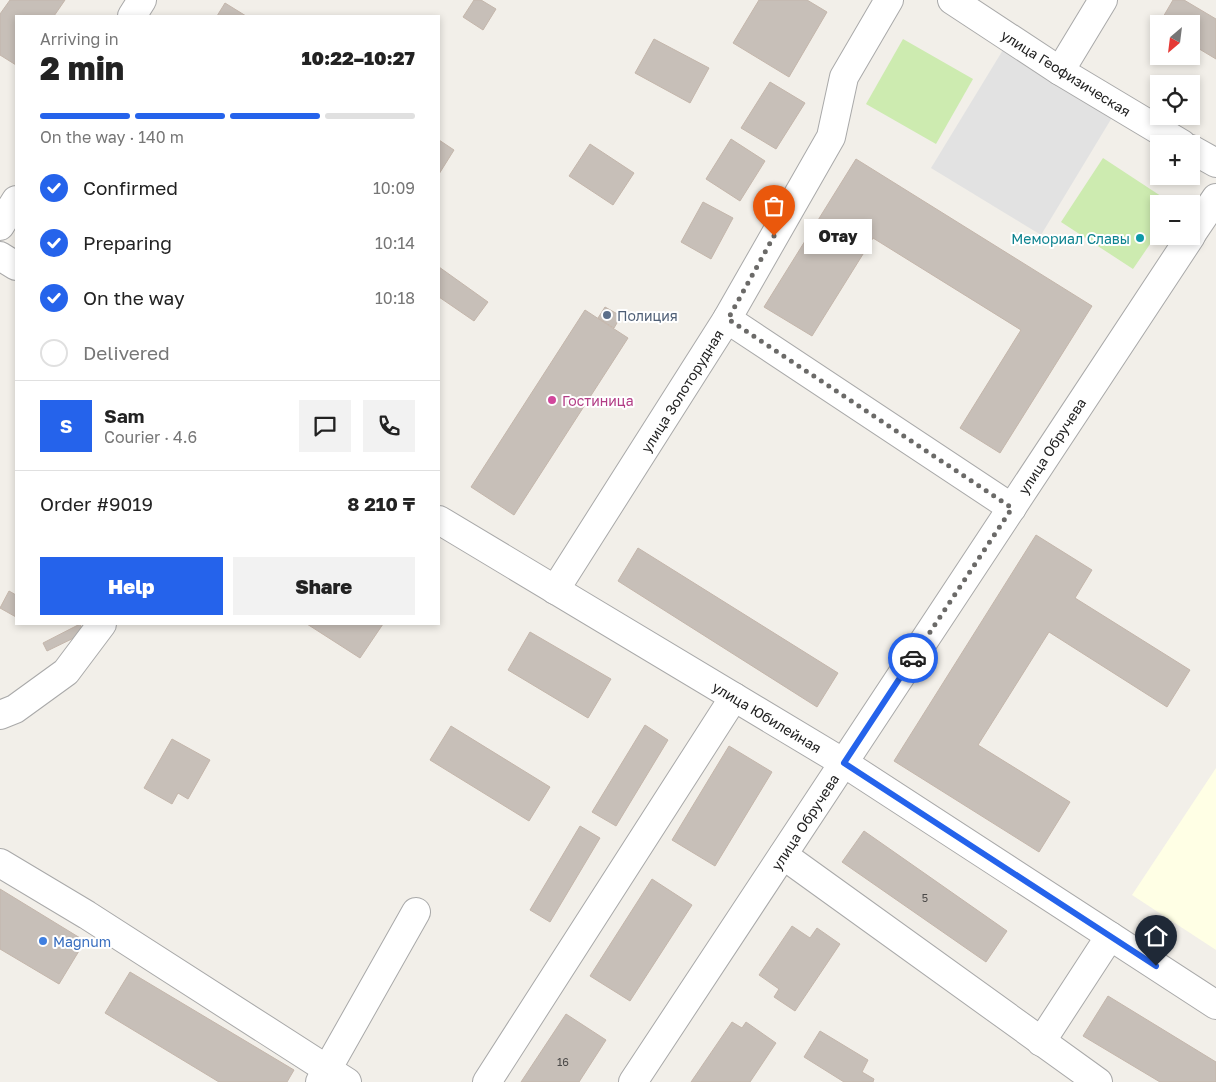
<!DOCTYPE html>
<html lang="en">
<head>
<meta charset="utf-8">
<style>
	body { margin:0; font-family:"Golos Text",sans-serif; background:#f2f2f2; color:#222; height:100vh; display:flex; flex-direction:column; font-size:19px; white-space:nowrap }
	* { box-sizing:border-box; margin:0 }
	p { font-size:16px; color:#767676 }
	.icon { flex:none; width:28px; height:28px; fill:none; stroke:currentColor; stroke-width:2; stroke-linecap:round; stroke-linejoin:round }
	.map { position:relative; flex:1; overflow:hidden }
	.panel { position:absolute; left:15px; top:15px; width:425px; height:610px; display:flex; flex-direction:column; background:#fff; border-radius:0px; box-shadow:0 2px 8px #0003 }
	.panel>* { flex:none }
	.needle { width:32px; rotate:208deg }
	.controls { position:absolute; left:1150px; top:15px; display:grid; gap:10px }
	.controls a { display:grid; place-items:center; width:50px; height:50px; border-radius:0px; background:#fff; box-shadow:0 2px 8px #0003; font-size:25px }
	.pin { position:absolute; display:grid; place-items:center; width:42px; height:42px; color:#fff; margin:-51px -21px; border-radius:50% 50% 50% 0; rotate:-45deg; box-shadow:0 0 5px #0007 }
	.pin .icon { rotate:45deg }
	.courier { position:absolute; display:grid; place-items:center; width:50px; height:50px; margin:-25px; border:4px solid #2563eb; border-radius:50%; background:#fff; color:#222; box-shadow:0 1px 6px #0007 }
	.bubble { position:absolute; height:35px; border-radius:0px; background:#fff; box-shadow:0 2px 8px #0003; font-size:16px; font-weight:800; line-height:35px; text-align:center }
	.summary em { font-style:normal; font-weight:800 }
	.summary div { display:flex; flex-direction:column-reverse }
	.summary { display:flex; align-items:center; justify-content:space-between; height:85px; padding:0 25px }
	h1 { font-size:32px; font-weight:800; line-height:38px }
	.bar { display:grid; grid-template-columns:repeat(4,1fr); gap:8px 5px; align-content:center; height:60px; padding:0 25px }
	.bar i { height:6px; border-radius:4px; background:#e0e0e0 }
	.bar .on { background:#2563eb }
	.bar p { grid-column:span 4 }
	.line { display:flex; align-items:center; gap:12px; padding:0 25px; border-top:1px solid #e0e0e0 }
	.line div { flex:1 }
	.round { display:grid; place-items:center; flex:none; width:52px; height:52px; border-radius:0px; background:#f2f2f2 }
	ol { padding:0 25px; list-style:none }
	li { display:flex; align-items:center; gap:15px; height:55px }
	li p { margin-inline-start:auto }
	li .icon { padding:5px; border-radius:50%; background:#2563eb; color:#fff; stroke-width:4 }
	li:last-child { color:#767676 }
	li i { width:28px; height:28px; border:2px solid #e0e0e0; border-radius:50% }
	.action { display:flex; gap:10px; margin-top:auto; padding:10px 25px }
	.action a { flex:1; height:58px; border-radius:0px; background:#2563eb; color:#fff; font-size:20px; font-weight:800; line-height:58px; text-align:center }
	.action a+a { background:#f2f2f2; color:#222 }
	.map>svg:first-child { display:block }
	.education { fill:#ffffe5 }
	.grass { fill:#cdebb0 }
	.parking { fill:#e2e2e2 }
	.building { fill:#c7bfb8; stroke:#c4b6ab }
	.lines { fill:none; stroke-linecap:round; stroke-linejoin:round }
	.minor-casing { stroke:#a9a9a9; stroke-width:30 }
	.minor { stroke:#fff; stroke-width:28 }
	.done { stroke:#6b6a68; stroke-width:5; stroke-dasharray:0 9 }
	.route { stroke:#2563eb; stroke-width:6 }
	.culture-dot { fill:#0f9aa8; stroke:#fff; stroke-width:2 }
	.service-dot { fill:#5c6f8a; stroke:#fff; stroke-width:2 }
	.hotel-dot { fill:#d1479c; stroke:#fff; stroke-width:2 }
	.shop-dot { fill:#3f7fe0; stroke:#fff; stroke-width:2 }
	.labels { text-anchor:middle; dominant-baseline:central; stroke-width:4; stroke-linejoin:round; paint-order:stroke }
	.number-label { font-size:11px; fill:#4b4948 }
	.street-label { font-size:14px; fill:#222; stroke:#fff }
	.culture-label { font-size:14px; fill:#0d838f; stroke:#fff; text-anchor:end }
	.service-label { font-size:14px; fill:#4e5e75; stroke:#fff; text-anchor:start }
	.hotel-label { font-size:14px; fill:#b23c85; stroke:#fff; text-anchor:start }
	.shop-label { font-size:14px; fill:#366cbe; stroke:#fff; text-anchor:start }
</style>
</head>
<body>
<div class="map">
<svg width="1216" height="1082" viewBox="0 0 1216 1082">
	<rect width="100%" height="100%" fill="#f2efe9"/>
	<!-- education -->
	<polygon class="education" points="1216,768 1216,950 1132,895"/>
	<!-- grass -->
	<g class="grass">
		<polygon points="903,39 973,79 936,144 866,104"/>
		<polygon points="1103,158 1173,204 1159,204 1159,231 1133,269 1061,222"/>
	</g>
	<!-- parking -->
	<polygon class="parking" points="1009,40 1119,106 1041,235 931,168"/>
	<!-- building -->
	<g class="building">
		<polygon points="10,0 65,0 54,16 16,16 16,65 0,55 0,14"/>
		<polygon points="474,0 481,0 496,9 483,30 463,17"/>
		<polygon points="759,0 807,0 827,12 789,77 733,43"/>
		<polygon points="1173,0 1184,0 1216,19 1216,59 1191,44 1191,24 1159,24"/>
		<polygon points="225,3 246,16 217,16"/>
		<polygon points="654,39 709,68 690,103 635,73"/>
		<polygon points="770,82 805,103 776,149 741,128"/>
		<polygon points="731,139 765,161 740,201 706,179"/>
		<polygon points="439,140 454,150 439,174"/>
		<polygon points="590,144 634,173 613,205 569,176"/>
		<polygon points="856,159 1092,306 1000,453 960,428 1021,330 873,238 812,336 764,307"/>
		<polygon points="703,202 733,218 711,259 681,242"/>
		<polygon points="439,267 488,302 474,321 439,297"/>
		<polygon points="605,307 621,316 614,328 598,318"/>
		<polygon points="585,310 628,338 514,515 471,487"/>
		<polygon points="1036,535 1092,570 1075,598 1190,670 1167,707 1049,632 978,745 1070,802 1039,852 894,761"/>
		<polygon points="638,548 838,673 817,707 618,581"/>
		<polygon points="9,591 16,595 16,617 0,608"/>
		<polygon points="80,624 84,633 47,651 43,643"/>
		<polygon points="307,624 383,624 360,658"/>
		<polygon points="530,632 611,679 588,718 508,670"/>
		<polygon points="645,725 668,740 616,826 592,812"/>
		<polygon points="451,726 550,787 529,821 430,760"/>
		<polygon points="172,739 210,760 188,799 178,793 172,804 144,788"/>
		<polygon points="729,746 772,772 715,866 672,840"/>
		<polygon points="580,826 600,838 550,922 530,910"/>
		<polygon points="864,831 1007,931 986,962 842,862"/>
		<polygon points="652,879 692,905 630,1001 590,976"/>
		<polygon points="0,889 85,941 59,984 0,949"/>
		<polygon points="792,926 810,938 817,928 840,944 795,1011 774,997 779,989 759,975"/>
		<polygon points="130,972 294,1070 287,1082 219,1082 105,1013"/>
		<polygon points="1108,996 1216,1062 1216,1082 1160,1082 1083,1036"/>
		<polygon points="566,1014 606,1040 579,1082 521,1082"/>
		<polygon points="732,1022 742,1028 746,1022 776,1043 750,1082 691,1082"/>
		<polygon points="820,1031 868,1060 862,1072 874,1079 873,1082 844,1082 804,1057"/>
	</g>
	<g class="lines">
		<defs>
			<g id="minor">
				<polyline points="952,0 1060,71 1182,144"/>
				<polyline points="132,16 142,0"/>
				<polyline points="1060,71 1103,0"/>
				<polyline points="1191,149 1216,163"/>
				<polyline points="0,226 16,200"/>
				<polyline points="1191,235 1216,198"/>
				<polyline points="0,256 16,266"/>
				<polyline points="727,319 1012,508"/>
				<polyline points="439,520 844,763 1216,1005"/>
				<polyline points="555,590 727,319 831,137 844,77 889,0"/>
				<polyline points="0,715 15,709 66,672 102,624"/>
				<polyline points="783,855 1098,1082"/>
				<polyline points="0,863 87,915 347,1082"/>
				<polyline points="1041,1042 1110,936"/>
				<polyline points="320,1082 416,912"/>
				<polyline points="487,1082 734,697"/>
				<polyline points="633,1082 1191,236"/>
			</g>
		</defs>
		<!-- minor casing -->
		<use href="#minor" class="minor-casing"/>
		<!-- minor -->
		<use href="#minor" class="minor"/>
	</g>
	<g class="lines">
		<!-- done -->
		<polyline class="done" points="774,236 728,319 1012,508 913,658"/>
		<!-- route -->
		<polyline class="route" points="913,658 844,763 1156,966"/>
	</g>
	<!-- markers -->
	<circle class="culture-dot" cx="1140" cy="238" r="5"/>
	<circle class="service-dot" cx="607" cy="315" r="5"/>
	<circle class="hotel-dot" cx="552" cy="400" r="5"/>
	<circle class="shop-dot" cx="43" cy="941" r="5"/>
	<g class="labels">
		<!-- number labels -->
		<g class="number-label">
			<text x="925" y="897">5</text>
			<text x="563" y="1061">16</text>
		</g>
		<!-- street labels -->
		<g class="street-label">
			<text transform="translate(1066 73) rotate(32)">улица Геофизическая</text>
			<text transform="translate(682 391) rotate(-58)">улица Золоторудная</text>
			<text transform="translate(1052 446) rotate(-57)">улица Обручева</text>
			<text transform="translate(767 717) rotate(31)">улица Юбилейная</text>
			<text transform="translate(805 822) rotate(-57)">улица Обручева</text>
		</g>
		<!-- culture labels -->
		<g class="culture-label">
			<text x="1130" y="238">Мемориал Славы</text>
		</g>
		<!-- service labels -->
		<g class="service-label">
			<text x="617" y="315">Полиция</text>
		</g>
		<!-- hotel labels -->
		<g class="hotel-label">
			<text x="562" y="400">Гостиница</text>
		</g>
		<!-- shop labels -->
		<g class="shop-label">
			<text x="53" y="941">Magnum</text>
		</g>
	</g>
</svg>
<div class="controls">
<a><svg class="needle" viewBox="-14 -14 28 28"><path d="M0-13l5 13h-10z" fill="#e53935"/><path d="M0 13l5-13h-10z" fill="#767676"/></svg></a>
<a><svg class="icon" aria-label="locate" viewBox="0 0 24 24"><circle cx="12" cy="12" r="6"/><path d="M12 2v4M12 18v4M2 12h4M18 12h4"/></svg></a>
<a>+</a>
<a>−</a>
</div>
<div class="pin" style="left:774px;top:236px;background:#ea580c"><svg class="icon" aria-label="bag" viewBox="0 0 24 24"><path d="M5 8h14l-1 12H6zM9 8a3 3 0 0 1 6 0"/></svg></div>
<div class="pin" style="left:1156px;top:966px;background:#1f2937"><svg class="icon" aria-label="home" viewBox="0 0 24 24"><path d="M3 11l9-7 9 7M6 9v11h12V9"/></svg></div>
<div class="courier" style="left:913px;top:658px"><svg class="icon" aria-label="car" viewBox="0 0 24 24"><path d="M5 17H2v-5l4-1 3-4h7l3 4 3 1v5h-3M9 17h6M6 11h13"/><circle cx="7" cy="17" r="2"/><circle cx="17" cy="17" r="2"/></svg></div>
<div class="bubble" style="left:804px;top:219px;width:68px">Отау</div>
<section class="panel">
<div class="summary"><div><h1>2 min</h1><p>Arriving in</p></div><em>10:22–10:27</em></div>
<div class="bar"><i class="on"></i><i class="on"></i><i class="on"></i><i></i><p>On the way · 140 m</p></div>
<ol>
<li><svg class="icon" aria-label="check" viewBox="0 0 24 24"><path d="M5 12l5 5 9-10"/></svg>Confirmed<p>10:09</p></li>
<li><svg class="icon" aria-label="check" viewBox="0 0 24 24"><path d="M5 12l5 5 9-10"/></svg>Preparing<p>10:14</p></li>
<li><svg class="icon" aria-label="check" viewBox="0 0 24 24"><path d="M5 12l5 5 9-10"/></svg>On the way<p>10:18</p></li>
<li><i></i>Delivered</li>
</ol>
<div class="line" style="height:90px"><b class="round" style="background:#2563eb;color:#fff">S</b><div><b>Sam</b><p>Courier · 4.6</p></div><a class="round"><svg class="icon" aria-label="chat" viewBox="0 0 24 24"><path d="M4 5h16v11H9l-5 4z"/></svg></a><a class="round"><svg class="icon" aria-label="phone" viewBox="0 0 24 24"><path d="M5 4h4l2 5-3 2q2 4 5 5l2-3 5 2v4C11 20 4 13 5 4z"/></svg></a></div>
<div class="line" style="height:65px"><div>Order #9019</div><b>8 210 ₸</b></div>
<div class="action"><a>Help</a><a>Share</a></div>
</section>
</div>
</body>
</html>
